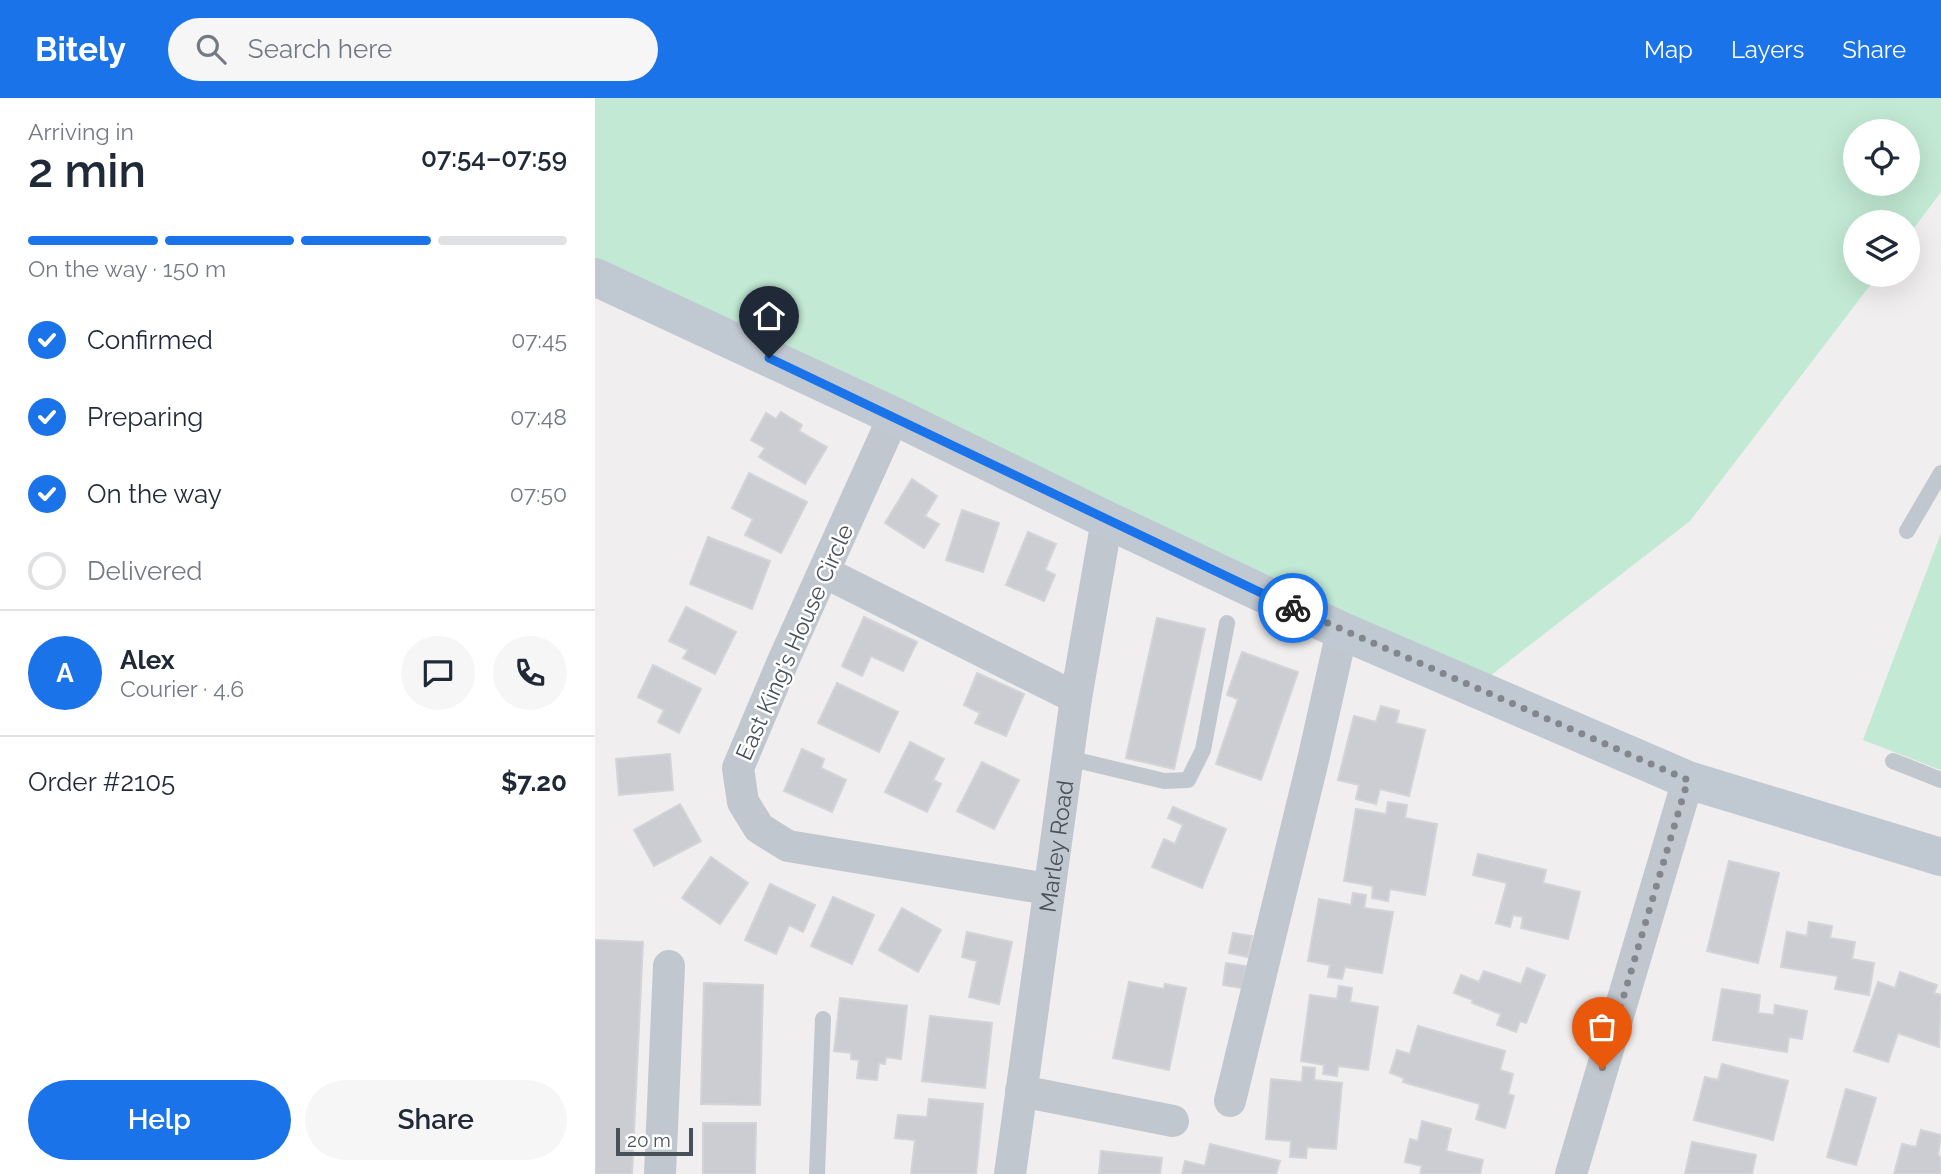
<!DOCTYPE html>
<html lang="en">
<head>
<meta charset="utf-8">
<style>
	body { margin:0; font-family:Raleway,sans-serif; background:#f6f6f7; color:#1f2937; height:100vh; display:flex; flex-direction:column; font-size:26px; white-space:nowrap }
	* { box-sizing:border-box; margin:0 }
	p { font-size:23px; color:#747a83 }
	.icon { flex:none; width:38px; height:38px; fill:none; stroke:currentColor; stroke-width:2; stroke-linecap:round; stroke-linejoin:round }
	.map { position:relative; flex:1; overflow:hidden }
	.side { display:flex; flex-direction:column; background:#fff; width:595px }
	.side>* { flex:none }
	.fabs { position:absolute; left:1248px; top:21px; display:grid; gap:14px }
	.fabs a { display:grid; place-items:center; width:77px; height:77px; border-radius:50%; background:#fff; box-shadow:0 7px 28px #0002; font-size:35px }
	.scale { position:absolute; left:21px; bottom:18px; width:77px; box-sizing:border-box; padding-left:7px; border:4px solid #485059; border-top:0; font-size:19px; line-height:24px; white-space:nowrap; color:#485059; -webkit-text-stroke:5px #fff; paint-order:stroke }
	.pin { position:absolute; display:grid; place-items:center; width:60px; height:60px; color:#fff; margin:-72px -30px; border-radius:50% 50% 50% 0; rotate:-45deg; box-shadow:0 0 7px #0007 }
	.pin .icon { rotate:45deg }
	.courier { position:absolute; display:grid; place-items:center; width:70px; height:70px; margin:-35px; border:5px solid #1a73e8; border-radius:50%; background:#fff; color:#222; box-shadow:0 2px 9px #0007 }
	.overview em { font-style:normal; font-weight:600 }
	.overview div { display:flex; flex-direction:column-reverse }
	.overview { display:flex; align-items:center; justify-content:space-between; height:119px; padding:0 28px }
	h1 { font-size:46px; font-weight:600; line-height:52px }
	.bar { display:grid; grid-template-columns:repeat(4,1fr); gap:10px 7px; align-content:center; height:84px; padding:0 28px }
	.bar i { height:9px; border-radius:5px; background:#e0e1e3 }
	.bar .active { background:#1a73e8 }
	.bar p { grid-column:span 4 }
	.line { display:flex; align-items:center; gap:18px; padding:0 28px; border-top:2px solid #e0e1e3 }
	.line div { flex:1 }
	.round { display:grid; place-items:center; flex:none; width:74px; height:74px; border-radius:37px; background:#f6f6f7 }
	ol { padding:0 28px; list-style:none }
	li { display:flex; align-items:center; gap:21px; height:77px }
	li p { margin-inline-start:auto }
	li .icon { padding:7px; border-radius:50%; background:#1a73e8; color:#fff; stroke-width:4 }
	li:last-child { color:#747a83 }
	li i { width:38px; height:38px; border:4px solid #e0e1e3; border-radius:50% }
	.action { display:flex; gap:14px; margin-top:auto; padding:14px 28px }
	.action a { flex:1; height:80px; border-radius:42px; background:#1a73e8; color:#fff; font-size:28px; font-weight:600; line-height:80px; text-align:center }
	.action a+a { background:#f6f6f7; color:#1f2937 }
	header { display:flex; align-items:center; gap:42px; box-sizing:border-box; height:98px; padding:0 35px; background:#1a73e8; color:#fff }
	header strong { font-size:33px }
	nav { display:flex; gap:38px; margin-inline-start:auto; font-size:24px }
	.search { width:490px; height:63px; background:#f6f6f7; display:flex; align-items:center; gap:18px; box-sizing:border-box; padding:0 24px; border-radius:38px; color:#747a83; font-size:26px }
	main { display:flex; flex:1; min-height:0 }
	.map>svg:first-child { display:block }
	.green { fill:#c1e9d3; fill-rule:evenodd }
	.building { fill:#cccdd2; stroke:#d2d4d8; stroke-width:2 }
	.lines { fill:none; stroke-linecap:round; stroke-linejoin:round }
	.lane { stroke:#c0c7ce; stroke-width:16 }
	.street { stroke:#c0c7ce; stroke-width:32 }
	.secondary { stroke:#c0c8d2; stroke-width:38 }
	.done { stroke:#83878d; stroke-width:7; stroke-dasharray:0 12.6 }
	.route { stroke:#1a73e8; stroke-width:9 }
	.labels { text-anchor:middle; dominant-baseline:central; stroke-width:5; stroke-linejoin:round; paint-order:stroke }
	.street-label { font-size:23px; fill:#485059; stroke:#fff }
</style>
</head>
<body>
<header>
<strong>Bitely</strong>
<div class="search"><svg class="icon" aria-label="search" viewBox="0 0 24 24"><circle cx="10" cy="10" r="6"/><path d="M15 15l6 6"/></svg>Search here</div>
<nav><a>Map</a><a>Layers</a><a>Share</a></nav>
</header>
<main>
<section class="side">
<div class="overview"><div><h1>2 min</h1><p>Arriving in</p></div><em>07:54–07:59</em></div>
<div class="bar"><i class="active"></i><i class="active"></i><i class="active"></i><i></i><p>On the way · 150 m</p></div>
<ol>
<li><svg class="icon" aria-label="check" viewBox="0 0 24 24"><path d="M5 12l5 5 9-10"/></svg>Confirmed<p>07:45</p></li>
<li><svg class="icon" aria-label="check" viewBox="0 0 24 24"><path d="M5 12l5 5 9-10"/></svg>Preparing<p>07:48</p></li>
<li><svg class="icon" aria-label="check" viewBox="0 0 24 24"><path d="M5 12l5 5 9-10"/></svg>On the way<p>07:50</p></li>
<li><i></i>Delivered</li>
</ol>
<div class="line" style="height:126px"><b class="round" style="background:#1a73e8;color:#fff">A</b><div><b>Alex</b><p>Courier · 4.6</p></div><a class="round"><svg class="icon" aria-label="chat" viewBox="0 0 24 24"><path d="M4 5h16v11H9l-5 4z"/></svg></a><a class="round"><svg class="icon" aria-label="phone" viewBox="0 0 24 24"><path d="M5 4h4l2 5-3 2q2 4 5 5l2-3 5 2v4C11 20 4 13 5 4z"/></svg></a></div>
<div class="line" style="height:91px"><div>Order #2105</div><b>$7.20</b></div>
<div class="action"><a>Help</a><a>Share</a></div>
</section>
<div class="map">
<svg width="1346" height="1076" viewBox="0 0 1346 1076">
	<rect width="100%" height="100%" fill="#f0eeee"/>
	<!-- green -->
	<g class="green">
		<path d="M0,0H1346V94L1313,138L1312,124H1260V177H1283L1095,423L891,581L0,165ZM1260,33H1312V86H1260Z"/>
		<polygon points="1346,435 1346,672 1268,642"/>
	</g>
	<!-- building -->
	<g class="building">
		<polygon points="186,314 207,327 204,333 232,349 210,386 164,359 170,350 156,342 171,315 181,321"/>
		<polygon points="154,375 212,404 186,455 150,437 158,421 137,410"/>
		<polygon points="317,381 342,398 330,418 344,426 329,450 290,425"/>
		<polygon points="367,412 404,425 388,474 351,462"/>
		<polygon points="433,434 461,446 450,472 460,477 449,503 411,487"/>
		<polygon points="113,439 175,463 157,511 95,486"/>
		<polygon points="91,509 141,534 120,576 88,560 93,552 74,543"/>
		<polygon points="269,519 322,544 308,573 276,558 267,578 247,568"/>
		<polygon points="562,520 610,531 579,671 531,660"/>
		<polygon points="647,554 703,574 666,682 621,666 643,601 632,597"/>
		<polygon points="58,567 106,591 84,635 63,624 69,612 43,599"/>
		<polygon points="382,575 429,596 411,638 380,625 385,615 369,607"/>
		<polygon points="242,585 303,614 284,654 223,625"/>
		<polygon points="786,608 804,613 801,625 830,632 814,698 785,691 781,706 761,701 764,687 743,682 759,618 781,624"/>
		<polygon points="315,644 349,661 338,682 346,686 332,714 290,694"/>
		<polygon points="207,651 229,661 226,670 251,682 237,714 189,693"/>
		<polygon points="75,656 78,692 24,697 21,661"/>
		<polygon points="387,664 424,682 399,731 362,713"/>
		<polygon points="793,704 812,707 810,720 842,726 830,797 795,791 793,803 777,800 778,788 749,783 761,711 791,716"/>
		<polygon points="85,706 106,743 59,768 39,732"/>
		<polygon points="578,709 631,731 607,790 557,769 569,741 580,746 588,727 573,720"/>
		<polygon points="883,756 951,772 948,785 985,794 973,841 926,830 928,819 918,817 915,829 901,825 912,785 878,777"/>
		<polygon points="116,759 153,785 125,826 87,800"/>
		<polygon points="1134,763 1184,775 1163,865 1112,853"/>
		<polygon points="175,786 220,807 208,834 194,827 181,856 150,842"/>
		<polygon points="758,795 771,797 769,810 798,814 787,875 750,869 747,881 733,879 735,867 713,863 724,801 756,807"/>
		<polygon points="238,799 279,817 257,866 216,848"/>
		<polygon points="307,810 346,832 323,874 284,852"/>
		<polygon points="1214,824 1237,828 1235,840 1260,844 1257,861 1279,865 1274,897 1240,891 1243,878 1186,869 1192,834 1212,838"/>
		<polygon points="372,834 417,844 404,906 374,899 382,863 367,859"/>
		<polygon points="638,835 657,838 653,859 634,855"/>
		<polygon points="0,842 48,844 37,1076 0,1076"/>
		<polygon points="631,865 651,868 647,890 628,887"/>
		<polygon points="932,870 950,877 931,925 925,923 921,934 902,927 906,916 877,905 878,902 859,895 866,877 884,884 889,873 926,886"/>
		<polygon points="1305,874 1342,887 1339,895 1346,897 1344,949 1303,935 1293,964 1259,953 1283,884 1300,890"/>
		<polygon points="534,884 569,891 570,886 591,890 574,972 518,960"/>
		<polygon points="109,885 168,887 165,1007 106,1006"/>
		<polygon points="744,888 757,890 755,904 783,909 773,972 743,968 742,978 728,976 729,967 706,963 715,897 742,901"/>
		<polygon points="1127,891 1165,897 1163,915 1179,917 1180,907 1212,913 1207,941 1194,939 1192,954 1118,942"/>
		<polygon points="245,900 312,908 306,961 291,959 290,966 284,965 282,982 262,980 264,962 256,961 256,955 239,953"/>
		<polygon points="335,918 397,925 390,990 327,983"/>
		<polygon points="823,928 910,953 905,972 918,976 913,996 919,998 910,1030 881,1021 885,1006 808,984 809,980 795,975 802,952 815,956"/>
		<polygon points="1127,966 1193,983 1178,1042 1099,1022 1110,979 1123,982"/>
		<polygon points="708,969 720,970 719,982 747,985 741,1051 712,1049 711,1060 695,1059 696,1043 671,1041 676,981 707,984"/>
		<polygon points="1251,991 1281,1000 1261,1067 1232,1059"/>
		<polygon points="334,1001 388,1006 381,1076 316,1076 320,1042 300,1040 303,1017 332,1019"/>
		<polygon points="827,1023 856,1031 851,1053 888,1062 885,1076 825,1076 827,1068 810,1064 815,1041 823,1043"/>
		<polygon points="108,1025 161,1025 160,1076 108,1076"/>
		<polygon points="1326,1032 1346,1037 1343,1058 1346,1059 1346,1076 1299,1076 1307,1046 1321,1049"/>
		<polygon points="1097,1044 1161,1057 1157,1076 1090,1076"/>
		<polygon points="615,1046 685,1063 681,1076 587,1076 590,1063 610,1068"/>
		<polygon points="506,1053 567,1060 565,1076 504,1076"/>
	</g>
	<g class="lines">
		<!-- lane -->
		<g class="lane">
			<polyline points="1312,433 1346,375"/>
			<polyline points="473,660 569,683 593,682 608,652 632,525"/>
			<polyline points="1298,663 1346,682"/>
			<polyline points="222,1076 228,921"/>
		</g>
		<!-- street -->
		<g class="street">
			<polyline points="299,318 189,561 143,670 148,704 164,730 193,748 453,791"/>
			<polyline points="229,474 481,600"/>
			<polyline points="426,993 578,1023"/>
			<polyline points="635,1003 719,658 747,533"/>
			<polyline points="65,1076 74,868"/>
			<path id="s1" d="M415,1076L481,600L512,422"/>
			<polyline points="976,1076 1093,682"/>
		</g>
		<!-- secondary -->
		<polyline class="secondary" points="0,179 299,318 512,422 747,533 1093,682 1346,759"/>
	</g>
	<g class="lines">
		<!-- done -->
		<polyline class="done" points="698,510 1093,682 1007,971"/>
		<!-- route -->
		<polyline class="route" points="174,260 698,510"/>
	</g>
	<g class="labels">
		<!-- street labels -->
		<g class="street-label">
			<text transform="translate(199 544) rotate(-66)">East King's House Circle</text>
			<text stroke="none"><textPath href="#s1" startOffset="331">Marley Road</textPath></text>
		</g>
	</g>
</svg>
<div class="fabs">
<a><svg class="icon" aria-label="locate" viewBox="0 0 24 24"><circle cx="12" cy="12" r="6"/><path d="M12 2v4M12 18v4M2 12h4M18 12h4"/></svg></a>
<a><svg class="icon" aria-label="layers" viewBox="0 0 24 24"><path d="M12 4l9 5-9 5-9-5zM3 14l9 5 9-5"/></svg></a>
</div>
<div class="scale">20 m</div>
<div class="pin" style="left:1007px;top:971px;background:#ea580c"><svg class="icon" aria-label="bag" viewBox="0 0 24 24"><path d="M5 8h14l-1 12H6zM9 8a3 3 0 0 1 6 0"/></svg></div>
<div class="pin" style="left:174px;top:260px;background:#1f2937"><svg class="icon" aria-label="home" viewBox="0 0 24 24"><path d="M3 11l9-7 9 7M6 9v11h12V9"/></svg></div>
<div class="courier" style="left:698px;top:510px"><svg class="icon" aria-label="bike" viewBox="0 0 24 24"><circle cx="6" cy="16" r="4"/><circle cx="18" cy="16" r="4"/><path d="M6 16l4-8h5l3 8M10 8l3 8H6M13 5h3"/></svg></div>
</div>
</main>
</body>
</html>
